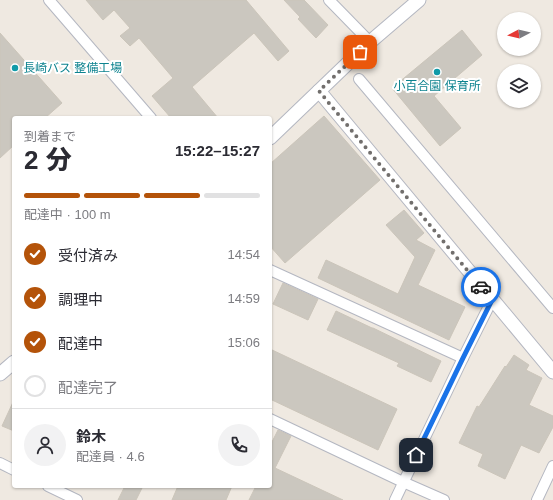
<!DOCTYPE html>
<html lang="ja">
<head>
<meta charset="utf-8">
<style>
	body { margin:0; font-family:Helvetica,"Noto Sans JP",sans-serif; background:#f2f2f3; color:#2b2b33; height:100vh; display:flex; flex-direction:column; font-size:15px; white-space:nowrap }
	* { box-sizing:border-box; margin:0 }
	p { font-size:13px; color:#7c7c81 }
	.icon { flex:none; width:22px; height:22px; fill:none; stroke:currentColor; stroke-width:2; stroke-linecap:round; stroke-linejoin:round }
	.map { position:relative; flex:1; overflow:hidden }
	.sheet { position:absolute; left:12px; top:116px; width:260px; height:372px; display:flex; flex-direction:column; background:#fff; border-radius:4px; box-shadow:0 1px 3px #0004 }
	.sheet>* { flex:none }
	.needle { width:26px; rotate:263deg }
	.tools { position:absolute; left:497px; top:12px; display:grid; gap:8px }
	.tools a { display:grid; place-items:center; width:44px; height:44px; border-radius:50%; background:#fff; box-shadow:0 1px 3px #0004; font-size:20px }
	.pin { position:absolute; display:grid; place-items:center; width:34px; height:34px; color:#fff; margin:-17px; border-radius:8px; box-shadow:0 2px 6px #0006 }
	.courier { position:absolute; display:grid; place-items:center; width:40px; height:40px; margin:-20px; border:3px solid #1a73e8; border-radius:50%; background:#fff; color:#222; box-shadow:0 1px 5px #0007 }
	.headline em { font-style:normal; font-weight:800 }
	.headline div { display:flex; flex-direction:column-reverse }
	.headline { display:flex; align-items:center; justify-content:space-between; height:68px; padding:0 12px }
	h1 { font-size:26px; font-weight:800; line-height:30px }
	.bar { display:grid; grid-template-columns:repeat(4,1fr); gap:6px 4px; align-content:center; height:48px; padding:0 12px }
	.bar i { height:5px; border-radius:3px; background:#e1e1e2 }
	.bar .selected { background:#b45309 }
	.bar p { grid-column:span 4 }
	.line { display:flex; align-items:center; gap:10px; padding:0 12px; border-top:1px solid #e1e1e2 }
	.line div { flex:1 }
	.round { display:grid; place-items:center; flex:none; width:42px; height:42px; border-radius:21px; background:#f2f2f3 }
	ol { padding:0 12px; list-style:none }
	li { display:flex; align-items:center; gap:12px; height:44px }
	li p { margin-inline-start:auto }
	li .icon { padding:4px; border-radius:50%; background:#b45309; color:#fff; stroke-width:4 }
	li:last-child { color:#7c7c81 }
	li i { width:22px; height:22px; border:2px solid #e1e1e2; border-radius:50% }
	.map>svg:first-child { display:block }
	.building { fill:#cbc7bf; stroke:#cbc5ba }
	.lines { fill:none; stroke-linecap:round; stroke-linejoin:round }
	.minor-casing { stroke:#b4b7c1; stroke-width:12 }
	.tertiary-casing { stroke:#b4b7c1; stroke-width:15 }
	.minor { stroke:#fff; stroke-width:10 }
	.tertiary { stroke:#fff; stroke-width:13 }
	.done { stroke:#726f6d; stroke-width:4; stroke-dasharray:0 7.2 }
	.route { stroke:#1a73e8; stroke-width:5 }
	.culture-dot { fill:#0f9aa8; stroke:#fff; stroke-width:1.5 }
	.labels { text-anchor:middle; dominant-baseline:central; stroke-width:4; stroke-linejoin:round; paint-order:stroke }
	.culture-label { font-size:12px; fill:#0d838f; stroke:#fff; text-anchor:start }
</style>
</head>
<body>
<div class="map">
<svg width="553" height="500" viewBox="0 0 553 500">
	<rect width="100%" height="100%" fill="#efe9e1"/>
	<!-- building -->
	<g class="building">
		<polygon points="86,0 246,0 289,51 278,61 254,33 192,87 218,118 171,118 152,96 173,78 139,38 130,46 120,36 130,28 114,10 103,20"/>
		<polygon points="284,0 304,0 328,25 316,38 298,19 300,17"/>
		<polygon points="462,30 482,55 434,96 461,128 440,146 392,88"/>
		<polygon points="0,33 62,103 45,118 14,118 14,145 0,158"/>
		<polygon points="324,116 380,180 285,263 270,246 270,164"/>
		<polygon points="404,210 424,233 416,240 435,250 418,285 465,307 449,340 318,278 326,260 398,294 415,257 386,225"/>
		<polygon points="283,283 318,299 308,320 273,304"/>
		<polygon points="336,311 372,328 373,328 441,361 431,382 397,366 399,363 327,330"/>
		<polygon points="270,349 397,409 378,450 270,399"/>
		<polygon points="514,355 529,365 526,370 542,378 529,405 553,416 553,427 539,453 521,445 505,479 478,466 483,454 459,443 477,406 479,407 505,366 506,367"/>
		<polygon points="14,400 14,431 2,426"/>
		<polygon points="278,430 291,436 275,468 343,500 249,500 256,486 270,486 270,446"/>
		<polygon points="125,486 143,486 136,500 118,500"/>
		<polygon points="178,486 232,486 226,500 172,500"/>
	</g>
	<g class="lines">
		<defs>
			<g id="minor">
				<polyline points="49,0 151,118"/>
				<polyline points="329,0 370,42"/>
				<polyline points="359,79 553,308"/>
				<polyline points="270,270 463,358"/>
				<polyline points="270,419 403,482 444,500"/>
				<polyline points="0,463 14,470"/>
				<polyline points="48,486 77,500"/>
				<polyline points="395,500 463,358 492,300"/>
				<polyline points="537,500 553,466"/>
			</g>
			<g id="tertiary">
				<polyline points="319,91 553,372"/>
				<polyline points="270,138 370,42 419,0"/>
				<polyline points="0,374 14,362"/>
			</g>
		</defs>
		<!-- minor casing -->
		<use href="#minor" class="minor-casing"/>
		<!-- tertiary casing -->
		<use href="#tertiary" class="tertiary-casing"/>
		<!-- minor -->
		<use href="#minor" class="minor"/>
		<!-- tertiary -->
		<use href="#tertiary" class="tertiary"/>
	</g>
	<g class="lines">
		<!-- done -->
		<polyline class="done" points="360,52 319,91 481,287"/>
		<!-- route -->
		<polyline class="route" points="416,455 463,358 492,300 481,287"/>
	</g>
	<!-- markers -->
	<g class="culture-dot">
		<circle cx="15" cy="68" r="4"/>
		<circle cx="437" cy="72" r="4"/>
	</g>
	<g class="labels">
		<!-- culture labels -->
		<g class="culture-label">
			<text x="23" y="68">長崎バス 整備工場</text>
			<text x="437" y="86" text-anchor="middle">小百合園 保育所</text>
		</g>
	</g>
</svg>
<div class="tools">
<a><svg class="needle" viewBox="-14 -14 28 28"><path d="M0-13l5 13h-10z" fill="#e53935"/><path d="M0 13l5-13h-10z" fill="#7c7c81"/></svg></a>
<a><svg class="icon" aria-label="layers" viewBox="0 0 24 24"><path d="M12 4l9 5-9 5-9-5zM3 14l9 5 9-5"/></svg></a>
</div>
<div class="pin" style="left:360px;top:52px;background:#ea580c"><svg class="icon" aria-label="bag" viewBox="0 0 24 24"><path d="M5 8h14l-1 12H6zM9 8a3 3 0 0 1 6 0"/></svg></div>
<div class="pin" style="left:416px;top:455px;background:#1f2937"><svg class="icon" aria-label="home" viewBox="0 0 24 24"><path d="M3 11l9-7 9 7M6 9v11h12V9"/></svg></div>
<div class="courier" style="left:481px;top:287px"><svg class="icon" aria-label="car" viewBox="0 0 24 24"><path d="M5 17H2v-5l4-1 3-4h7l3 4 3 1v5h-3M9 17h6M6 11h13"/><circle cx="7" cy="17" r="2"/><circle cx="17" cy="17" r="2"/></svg></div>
<section class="sheet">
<div class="headline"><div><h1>2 分</h1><p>到着まで</p></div><em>15:22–15:27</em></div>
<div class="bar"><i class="selected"></i><i class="selected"></i><i class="selected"></i><i></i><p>配達中 · 100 m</p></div>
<ol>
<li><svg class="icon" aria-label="check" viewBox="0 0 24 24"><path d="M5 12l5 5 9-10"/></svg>受付済み<p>14:54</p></li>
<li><svg class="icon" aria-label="check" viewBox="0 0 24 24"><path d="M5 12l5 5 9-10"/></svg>調理中<p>14:59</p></li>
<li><svg class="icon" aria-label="check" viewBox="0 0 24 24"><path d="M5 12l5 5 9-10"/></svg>配達中<p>15:06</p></li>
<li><i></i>配達完了</li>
</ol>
<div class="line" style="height:72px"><a class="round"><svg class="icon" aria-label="person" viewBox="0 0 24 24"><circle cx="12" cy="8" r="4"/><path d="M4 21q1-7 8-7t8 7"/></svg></a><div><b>鈴木</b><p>配達員 · 4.6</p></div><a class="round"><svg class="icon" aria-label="phone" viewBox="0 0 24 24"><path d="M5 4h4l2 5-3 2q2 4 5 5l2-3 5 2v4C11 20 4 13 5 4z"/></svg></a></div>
</section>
</div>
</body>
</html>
